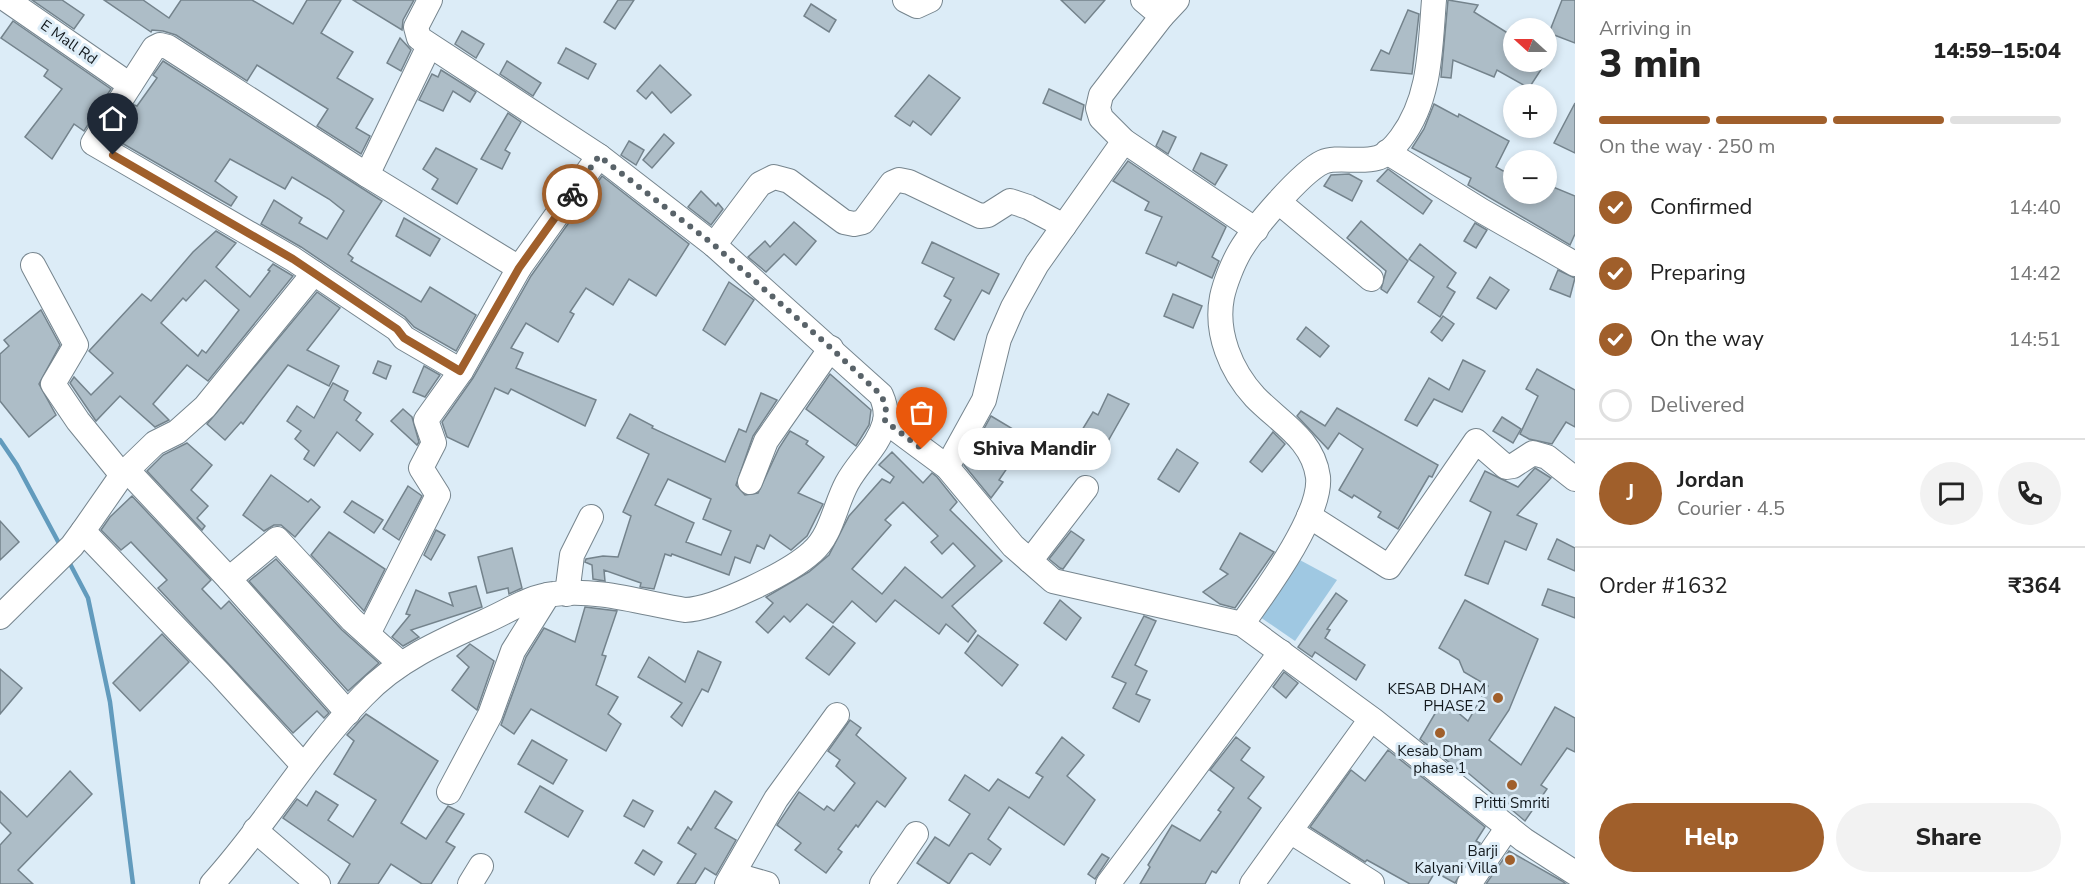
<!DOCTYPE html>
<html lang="en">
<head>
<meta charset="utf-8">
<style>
	body { margin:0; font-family:"Nunito Sans",sans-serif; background:#f2f2f2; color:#222; height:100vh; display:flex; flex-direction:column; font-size:22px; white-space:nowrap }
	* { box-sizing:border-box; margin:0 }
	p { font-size:20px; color:#767676 }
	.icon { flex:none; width:33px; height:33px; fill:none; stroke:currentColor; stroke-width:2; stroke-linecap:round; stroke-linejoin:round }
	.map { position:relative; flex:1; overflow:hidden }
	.panel { display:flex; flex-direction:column; background:#fff; width:510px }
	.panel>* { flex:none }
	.needle { width:39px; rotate:291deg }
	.tools { position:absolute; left:1503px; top:18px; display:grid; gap:12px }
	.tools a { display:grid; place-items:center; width:54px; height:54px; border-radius:50%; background:#fff; box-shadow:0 3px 9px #0003; font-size:30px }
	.pin { position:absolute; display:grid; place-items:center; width:51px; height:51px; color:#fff; margin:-62px -26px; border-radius:50% 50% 50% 0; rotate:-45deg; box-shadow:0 0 6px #0007 }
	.pin .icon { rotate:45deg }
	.courier { position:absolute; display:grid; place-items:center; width:60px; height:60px; margin:-30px; border:4px solid #a05f2b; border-radius:50%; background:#fff; color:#222; box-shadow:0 2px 8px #0007 }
	.bubble { position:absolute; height:42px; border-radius:21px; background:#fff; box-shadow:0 3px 9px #0003; font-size:20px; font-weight:800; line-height:42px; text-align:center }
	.head em { font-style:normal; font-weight:800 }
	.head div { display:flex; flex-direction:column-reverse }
	.head { display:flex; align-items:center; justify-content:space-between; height:102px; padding:0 24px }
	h1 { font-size:39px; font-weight:800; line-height:45px }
	.bar { display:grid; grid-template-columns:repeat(4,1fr); gap:9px 6px; align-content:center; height:72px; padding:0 24px }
	.bar i { height:8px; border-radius:4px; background:#e0e0e0 }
	.bar .current { background:#a05f2b }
	.bar p { grid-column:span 4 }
	.line { display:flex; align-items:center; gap:15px; padding:0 24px; border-top:2px solid #e0e0e0 }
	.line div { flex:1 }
	.round { display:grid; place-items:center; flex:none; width:63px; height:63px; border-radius:32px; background:#f2f2f2 }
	ol { padding:0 24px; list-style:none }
	li { display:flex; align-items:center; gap:18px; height:66px }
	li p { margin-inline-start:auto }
	li .icon { padding:6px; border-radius:50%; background:#a05f2b; color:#fff; stroke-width:4 }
	li:last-child { color:#767676 }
	li i { width:33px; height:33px; border:3px solid #e0e0e0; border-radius:50% }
	.button { display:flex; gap:12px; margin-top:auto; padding:12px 24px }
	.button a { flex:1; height:69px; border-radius:36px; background:#a05f2b; color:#fff; font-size:24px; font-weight:800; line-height:69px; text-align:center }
	.button a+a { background:#f2f2f2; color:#222 }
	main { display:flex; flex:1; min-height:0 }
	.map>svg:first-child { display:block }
	.green { fill:#9fc8e2 }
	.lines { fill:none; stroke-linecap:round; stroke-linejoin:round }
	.stream { stroke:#629bbd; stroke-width:4.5 }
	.building { fill:#adbdc7; stroke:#74838c; stroke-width:1.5; fill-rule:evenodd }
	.minor-casing { stroke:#76858e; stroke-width:26 }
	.minor { stroke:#fff; stroke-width:24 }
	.done { stroke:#596369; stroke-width:6; stroke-dasharray:0 10.8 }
	.route { stroke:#a05f2b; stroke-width:8 }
	.poi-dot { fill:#a05f2b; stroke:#dcecf7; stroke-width:2 }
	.labels { text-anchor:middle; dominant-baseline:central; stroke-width:6; stroke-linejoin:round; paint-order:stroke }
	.street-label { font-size:15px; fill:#13191d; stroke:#dcecf7 }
	.poi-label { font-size:15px; fill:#13191d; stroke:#dcecf7; text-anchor:end }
</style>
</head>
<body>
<main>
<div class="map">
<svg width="1575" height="884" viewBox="0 0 1575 884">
	<rect width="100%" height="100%" fill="#dcecf7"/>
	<!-- green -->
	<polygon class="green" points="1298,559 1337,580 1295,641 1260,617"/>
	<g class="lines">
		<!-- stream -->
		<g class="stream">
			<polyline points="0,440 17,465 61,547"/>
			<polyline points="68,560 88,598 110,702 133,884"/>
		</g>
	</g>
	<!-- building -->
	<g class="building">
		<polygon points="32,0 62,0 84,15 74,29"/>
		<polygon points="104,0 143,0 169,18 181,0 252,0 293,24 307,0 341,0 321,33 353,52 337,78 373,99 356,128 370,136 361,154 317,126 328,109 257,65 247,81 176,35 163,31 152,30 151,32"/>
		<polygon points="353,0 414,0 403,20 402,30"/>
		<polygon points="618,0 634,0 615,29 604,22"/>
		<polygon points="1061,0 1105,0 1085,23"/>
		<polygon points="1448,0 1478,5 1474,12 1514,37 1514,62 1546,62 1529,88 1497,70 1494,77 1453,60 1451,78 1441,77"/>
		<polygon points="1562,0 1575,0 1575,43 1549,33"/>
		<polygon points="811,4 836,20 829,32 804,16"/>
		<polygon points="1408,10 1419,14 1412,74 1371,70 1381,50 1389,54"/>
		<polygon points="13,21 111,89 84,131 74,124 52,159 25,137 62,89 44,76 48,70 1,38"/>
		<polygon points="462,31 484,44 476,58 455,44"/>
		<polygon points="400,38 411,50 401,71 387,63"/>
		<polygon points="566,48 596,64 588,79 558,63"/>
		<polygon points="163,61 382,201 348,254 353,258 351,261 421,302 430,287 476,315 456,351 414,327 405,317 301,247 261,224 274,200 302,218 299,223 327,239 344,211 329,199 292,177 285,189 230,159 215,181 237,197 231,206 113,138 134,105 137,106 157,78 153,75"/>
		<polygon points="507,61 541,83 533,96 500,74"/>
		<polygon points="660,65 691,95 671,113 652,92 646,99 637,91"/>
		<polygon points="441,70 476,92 470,102 453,91 443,111 419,100 432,74 438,77"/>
		<polygon points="929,75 960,98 931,135 913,121 910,126 895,116"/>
		<polygon points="1049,89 1084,105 1081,120 1043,103"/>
		<polygon points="1575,103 1575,153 1554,143"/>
		<polygon points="1434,104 1458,117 1459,114 1509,141 1496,167 1514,177 1514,194 1546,194 1546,184 1575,196 1575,234 1570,245 1468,185 1471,178 1412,148 1424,129"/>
		<polygon points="508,113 521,122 505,150 510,153 502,169 481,159"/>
		<polygon points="1163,131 1176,137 1168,154 1156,146"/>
		<polygon points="664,134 674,143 652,168 643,160"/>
		<polygon points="629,141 644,150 636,165 621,155"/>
		<polygon points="436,148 477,169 457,204 432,189 438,179 423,169"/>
		<polygon points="1201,153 1227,165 1215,185 1193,170"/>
		<polygon points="1128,161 1226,227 1212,257 1219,261 1212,278 1178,262 1176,266 1146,253 1162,217 1145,210 1149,202 1113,181"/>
		<polygon points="1388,169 1432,201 1423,214 1377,181"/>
		<polygon points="1349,174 1362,181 1352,201 1324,186 1331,175"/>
		<polygon points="602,176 689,244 656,296 629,279 613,305 586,288 570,312 574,314 558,342 526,323 511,348 523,353 516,368 596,400 585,426 511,389 508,394 495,388 468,447 447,437 442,422 473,378 531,276"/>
		<polygon points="701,191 716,206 718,203 723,209 711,225 688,207"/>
		<polygon points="404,218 440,239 430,256 396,236"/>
		<polygon points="1361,221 1408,261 1387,293 1381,289 1386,271 1347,238"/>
		<polygon points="794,222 816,241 796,265 784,254 766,272 748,257 765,241 770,247"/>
		<polygon points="1475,223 1487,230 1476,248 1464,241"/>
		<path d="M216,231L236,243L216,267L250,297L270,271L268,270L273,264L293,276L208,381L187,365L153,404L169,420L155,427L120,396L96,421L70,383L74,377L91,395L113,373L89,351L142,294L151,301L193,252ZM205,280L239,310L206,353L202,350L198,356L161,323L183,298L186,301Z"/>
		<polygon points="932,242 999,274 989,294 982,290 954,340 935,329 951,300 944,296 954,278 922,263"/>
		<polygon points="1420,244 1456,273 1447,287 1455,292 1440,317 1418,302 1434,277 1409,259"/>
		<polygon points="1558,270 1575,278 1570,297 1550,289"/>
		<polygon points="1490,277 1509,290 1496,309 1477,298"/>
		<polygon points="729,282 754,300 725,345 703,330"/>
		<polygon points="317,292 340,308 307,350 339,366 329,386 288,365 243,424 241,422 225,440 207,424"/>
		<polygon points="1173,294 1202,306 1193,328 1164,316"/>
		<polygon points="41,310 60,345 39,384 56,415 29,437 0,401 0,354 9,346 4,340"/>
		<polygon points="1443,316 1454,324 1442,341 1431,332"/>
		<polygon points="1306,327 1329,346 1320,357 1297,339"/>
		<polygon points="1463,360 1485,371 1462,412 1434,399 1417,426 1405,420 1429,378 1449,390"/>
		<polygon points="378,361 391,366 386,379 373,373"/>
		<polygon points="424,366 440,375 425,397 413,392"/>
		<polygon points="1537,369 1575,390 1575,427 1566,422 1552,444 1529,439 1520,434 1538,396 1526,389"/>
		<polygon points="830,374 871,410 869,425 856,446 806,409"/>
		<polygon points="333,383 348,391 344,400 361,413 356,420 373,434 360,451 337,432 314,466 304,459 309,451 295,439 301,431 287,421 297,406 314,418"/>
		<path d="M761,393L777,400L753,436L736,485L745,495L758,493L779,448L790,431L808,441L806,444L824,457L798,493L823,504L807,536L791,550L770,535L764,549L757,545L750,563L735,557L729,575L672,554L671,556L665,554L654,589L640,587L641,583L604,570L605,581L593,579L592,565L585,562L586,559L603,556L618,557L631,516L623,512L649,454L617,438L630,414L653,426L652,428L725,462L739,429L746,432ZM668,479L711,499L703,519L731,531L721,555L686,542L694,523L655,505Z"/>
		<polygon points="1108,394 1129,404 1103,450 1079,435 1093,412 1098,415"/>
		<polygon points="1337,408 1438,465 1432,477 1429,476 1398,529 1378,517 1381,512 1354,495 1352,498 1339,490 1363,449 1339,433 1328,449 1297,416 1301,411 1325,426"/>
		<polygon points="403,409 412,417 419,442 417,445 391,421"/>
		<polygon points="991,416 1021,434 1005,460 1010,464 999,480 1003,482 991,498 964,465"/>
		<polygon points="1502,417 1521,429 1513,443 1493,431"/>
		<polygon points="1273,432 1285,444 1262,472 1250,462"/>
		<polygon points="187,443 212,465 191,490 208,506 197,518 205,526 202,530 147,471 163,455"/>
		<polygon points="1177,449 1198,463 1179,492 1158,479"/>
		<path d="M892,452L923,483L932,473L937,477L957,502L950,510L1002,561L952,606L976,631L968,642L946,624L939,634L895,600L876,622L852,601L833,623L807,604L790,622L784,616L768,633L756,622L773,603L766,597L809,572L829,555L849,516L882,479L890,483L894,477L879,465ZM903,502L938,536L931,542L942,554L953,543L975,566L942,598L905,567L882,594L852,569L891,525L885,520Z"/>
		<polygon points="1535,468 1551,478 1517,515 1537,524 1526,550 1505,541 1488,584 1465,575 1491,512 1470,501 1485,471 1518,487"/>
		<polygon points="271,475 308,502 311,499 320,507 295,537 281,525 274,525 264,531 243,515"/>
		<polygon points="408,486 422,496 399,540 383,529"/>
		<polygon points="132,496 211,580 202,589 221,609 229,601 329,713 324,718 317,711 293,733 158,588 167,580 131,542 121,550 101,530 110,517"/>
		<polygon points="352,501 383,520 374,533 344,512"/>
		<polygon points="0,521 19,542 0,560"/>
		<polygon points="436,530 445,535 431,560 424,555"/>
		<polygon points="1071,531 1084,540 1063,569 1060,568 1049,559"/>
		<polygon points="329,532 385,569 364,611 311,555"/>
		<polygon points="1240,533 1274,552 1235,608 1220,604 1203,592 1228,574 1220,569"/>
		<polygon points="1557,539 1575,548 1575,571 1548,559"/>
		<polygon points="512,548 522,588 509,594 508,588 487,593 478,557"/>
		<polygon points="276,559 342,630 379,663 348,691 249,581"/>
		<polygon points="476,586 482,607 411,630 419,637 403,646 392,637 410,615 406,614 416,590 453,606 449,593"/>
		<polygon points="1548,589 1575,598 1575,618 1542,605"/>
		<polygon points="1336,593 1347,601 1327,629 1330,630 1325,638 1365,665 1356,680 1315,652 1312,657 1298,647"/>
		<polygon points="1060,600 1081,618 1066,640 1044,623"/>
		<polygon points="1465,600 1538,639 1509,710 1489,740 1521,765 1555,707 1575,718 1575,752 1567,748 1541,785 1547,789 1525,821 1467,772 1465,775 1420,739 1443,700 1468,721 1488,686 1464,672 1459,660 1439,648"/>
		<polygon points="585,607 617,611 602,655 606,656 596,685 618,697 608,714 621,724 606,751 531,709 514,734 501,725 526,657 544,628 575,642"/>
		<polygon points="1144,616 1156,621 1135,665 1147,671 1136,694 1150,700 1139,722 1113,708 1126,683 1112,677"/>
		<polygon points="833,626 855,643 829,675 806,658"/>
		<polygon points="162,634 189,662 140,711 113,683"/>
		<polygon points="978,635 1018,665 1002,686 965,653"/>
		<polygon points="470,644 494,661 477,710 452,690 469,667 457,656"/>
		<polygon points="698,651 721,662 708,692 702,689 682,726 671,717 682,703 638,677 649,657 685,682"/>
		<polygon points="0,669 22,688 0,714"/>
		<polygon points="1284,672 1298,683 1286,698 1273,687"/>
		<polygon points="366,714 438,761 401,823 426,839 448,806 464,814 446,842 455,847 431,884 422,884 391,864 378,884 338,884 350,864 283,818 297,799 307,806 316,791 338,805 328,820 353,837 376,800 334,774 354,741 347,735"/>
		<polygon points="850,720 861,728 856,735 906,778 885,807 877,801 858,827 856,825 838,849 842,852 826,873 795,850 801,843 777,825 799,792 824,810 827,806 834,811 855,783 836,766 840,760 828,751"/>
		<polygon points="1062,737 1084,755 1067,776 1095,800 1064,845 1009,807 988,839 1001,849 990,865 972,853 969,854 949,884 917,863 935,837 949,846 970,814 949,800 965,775 989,791 998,779 1029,798 1043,777 1036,773"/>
		<polygon points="1236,737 1250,748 1241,760 1264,777 1248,798 1261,808 1216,873 1212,871 1205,884 1140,884 1150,867 1148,865 1172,825 1200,841 1221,812 1218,810 1234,788 1210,770"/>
		<polygon points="532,740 567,760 553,784 518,764"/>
		<polygon points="1388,750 1485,827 1476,841 1480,843 1455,883 1435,872 1428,884 1410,884 1367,860 1365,862 1310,827 1351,770 1365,781"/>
		<polygon points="70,771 92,794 18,870 33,884 0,884 0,845 11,833 0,822 0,791 27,817"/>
		<polygon points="540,786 583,811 568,837 525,812"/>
		<polygon points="715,791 732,802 715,828 736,840 716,875 705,868 695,884 677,884 696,854 678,843 688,827 691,830"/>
		<polygon points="633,800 653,811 644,827 624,816"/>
		<polygon points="643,850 662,862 654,875 635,863"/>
		<polygon points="1509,851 1562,881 1566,884 1486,884"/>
		<polygon points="1102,854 1109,858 1095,879 1088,874"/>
	</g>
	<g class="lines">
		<defs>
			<g id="minor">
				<polyline points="7,0 130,85"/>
				<polyline points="430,0 416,27 419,38 599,156"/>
				<polyline points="905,0 917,6 930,0"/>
				<polyline points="1143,0 1162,16 1101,95 1098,108 1101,118 1124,141 1256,230"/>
				<polyline points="1162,16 1177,0"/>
				<polyline points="1387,152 1482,211 1575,264"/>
				<polyline points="367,175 429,46"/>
				<polyline points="1280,203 1371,279"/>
				<polyline points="714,245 760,184 774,177 789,181 844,222 854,224 863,222 892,183 899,180 909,182 980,216 988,215 1010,201 1028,207 1064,226"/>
				<polyline points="33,265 76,345 53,384 78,421 122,475 83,531"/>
				<polyline points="885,421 947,467 1013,546 1053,581 1242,624 1373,720 1524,840 1575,873"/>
				<polyline points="947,467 984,400 999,339 1013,307 1037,264 1124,141"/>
				<polyline points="127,470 155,443 177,432 205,407 314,273"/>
				<polyline points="122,475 127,470 229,579 277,539 352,620 401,664"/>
				<polyline points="750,482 766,441 831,348"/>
				<polyline points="1309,516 1389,567 1476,441 1506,467 1513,466 1533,453 1547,457 1575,479"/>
				<polyline points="1030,561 1086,488"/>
				<polyline points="229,579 348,713"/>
				<polyline points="567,594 572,555 591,517"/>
				<polyline points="0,617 72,546 83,531 220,674 303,765"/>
				<path d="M1242,624C1264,593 1322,515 1318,477C1313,439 1279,422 1255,397C1231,371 1215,333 1222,297C1225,283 1233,263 1240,251C1253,229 1301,172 1323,162C1336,156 1361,163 1377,158C1386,156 1395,146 1401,138C1431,98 1430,48 1434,0"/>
				<polyline points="368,634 438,495 421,468 434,443 426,420 461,371 519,268"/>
				<polyline points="1371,719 1290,831 1372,883"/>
				<polyline points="449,792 490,715 513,651 548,595"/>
				<polyline points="255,830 318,884"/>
				<path d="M212,884C266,825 306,754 363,696C397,660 443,640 486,621C509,611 528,597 554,594C596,588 643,603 685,610C715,609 789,573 812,552C831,536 835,505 847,483C859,461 878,447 885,422C887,412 885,404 881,395L714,245L599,156L519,268L367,175L168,47L160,45L154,48L93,143L293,259L397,329L404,338L461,371"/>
				<polyline points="470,884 481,866"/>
				<polyline points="727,884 776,799 837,715"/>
				<polyline points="735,884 746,878 767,884"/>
				<polyline points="882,884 916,834"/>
				<polyline points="1108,884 1281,652"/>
				<polyline points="1252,884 1290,831"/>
				<polyline points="1469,884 1508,827"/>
			</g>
		</defs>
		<!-- minor casing -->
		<use href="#minor" class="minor-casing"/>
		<!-- minor -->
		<use href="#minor" class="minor"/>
	</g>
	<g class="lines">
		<!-- done -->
		<polyline class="done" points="572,194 599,156 714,245 831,348 881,395 886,406 885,421 922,449"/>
		<!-- route -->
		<polyline class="route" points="113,155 293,259 397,329 404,338 460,371 519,268 572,194"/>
	</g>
	<!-- markers -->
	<g class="poi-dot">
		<circle cx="1498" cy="698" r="6"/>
		<circle cx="1440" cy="733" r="6"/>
		<circle cx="1512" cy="785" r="6"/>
		<circle cx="1510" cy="860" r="6"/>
	</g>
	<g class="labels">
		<!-- street labels -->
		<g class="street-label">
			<text transform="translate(69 42) rotate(35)">E Mall Rd</text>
		</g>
		<!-- poi labels -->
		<g class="poi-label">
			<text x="1486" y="689">KESAB DHAM<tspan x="1486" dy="17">PHASE 2</tspan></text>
			<text x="1440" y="751" text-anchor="middle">Kesab Dham<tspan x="1440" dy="17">phase 1</tspan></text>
			<text x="1512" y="803" text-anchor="middle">Pritti Smriti</text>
			<text x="1498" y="851">Barji<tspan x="1498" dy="17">Kalyani Villa</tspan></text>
		</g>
	</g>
</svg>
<div class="tools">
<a><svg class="needle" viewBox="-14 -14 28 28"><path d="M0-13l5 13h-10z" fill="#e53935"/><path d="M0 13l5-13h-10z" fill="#767676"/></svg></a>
<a>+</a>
<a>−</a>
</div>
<div class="pin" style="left:922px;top:449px;background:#ea580c"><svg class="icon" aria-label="bag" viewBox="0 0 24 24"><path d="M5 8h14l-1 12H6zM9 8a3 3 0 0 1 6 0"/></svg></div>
<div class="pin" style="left:113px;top:155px;background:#1f2937"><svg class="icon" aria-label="home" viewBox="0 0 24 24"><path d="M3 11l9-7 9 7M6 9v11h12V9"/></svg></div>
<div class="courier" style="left:572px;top:194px"><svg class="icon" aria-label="bike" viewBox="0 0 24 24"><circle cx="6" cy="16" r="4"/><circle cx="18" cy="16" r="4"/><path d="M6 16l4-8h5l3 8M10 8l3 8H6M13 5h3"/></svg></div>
<div class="bubble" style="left:958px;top:428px;width:153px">Shiva Mandir</div>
</div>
<section class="panel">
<div class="head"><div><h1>3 min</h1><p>Arriving in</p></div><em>14:59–15:04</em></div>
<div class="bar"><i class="current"></i><i class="current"></i><i class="current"></i><i></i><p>On the way · 250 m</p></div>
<ol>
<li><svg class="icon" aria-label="check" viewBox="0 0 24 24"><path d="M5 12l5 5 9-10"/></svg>Confirmed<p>14:40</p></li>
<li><svg class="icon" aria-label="check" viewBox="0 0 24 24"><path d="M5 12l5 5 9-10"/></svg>Preparing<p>14:42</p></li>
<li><svg class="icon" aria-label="check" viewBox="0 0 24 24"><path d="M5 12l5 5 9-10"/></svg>On the way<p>14:51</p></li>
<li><i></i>Delivered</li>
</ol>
<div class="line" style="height:108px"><b class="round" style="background:#a05f2b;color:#fff">J</b><div><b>Jordan</b><p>Courier · 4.5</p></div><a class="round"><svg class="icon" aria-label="chat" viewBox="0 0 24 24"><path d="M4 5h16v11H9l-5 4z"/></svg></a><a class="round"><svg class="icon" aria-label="phone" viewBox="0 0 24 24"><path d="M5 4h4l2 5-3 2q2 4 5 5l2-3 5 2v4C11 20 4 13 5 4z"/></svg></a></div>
<div class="line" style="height:78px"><div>Order #1632</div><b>₹364</b></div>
<div class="button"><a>Help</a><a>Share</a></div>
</section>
</main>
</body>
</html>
